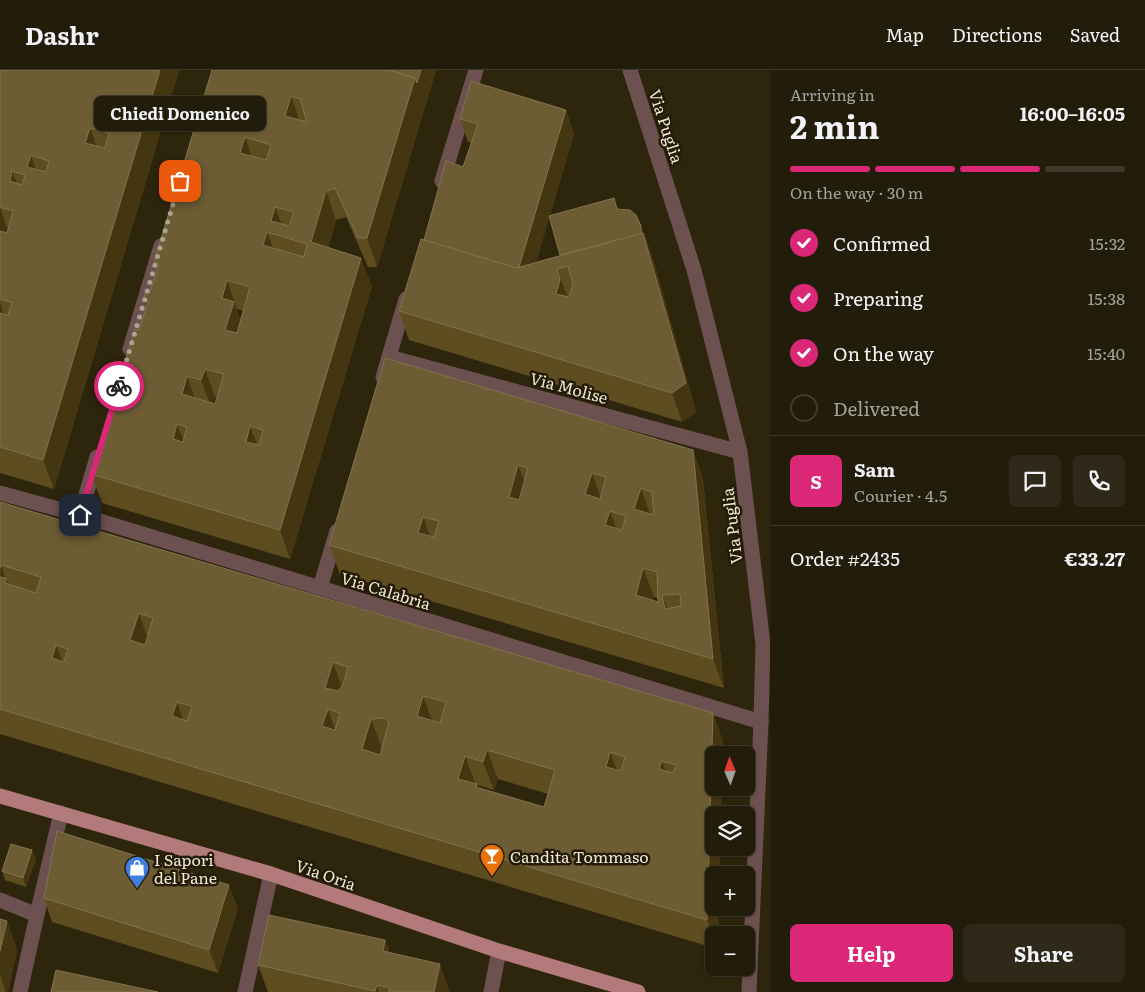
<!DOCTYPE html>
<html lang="en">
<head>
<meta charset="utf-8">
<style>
	body { margin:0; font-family:Literata,serif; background:#2e2918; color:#f1f3f6; height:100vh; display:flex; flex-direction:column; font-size:19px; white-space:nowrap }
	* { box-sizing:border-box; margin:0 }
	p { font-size:16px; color:#a2a19c }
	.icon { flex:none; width:28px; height:28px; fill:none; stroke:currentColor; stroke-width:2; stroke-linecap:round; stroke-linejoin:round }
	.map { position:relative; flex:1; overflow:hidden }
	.panel { display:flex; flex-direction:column; background:#221c0a; width:375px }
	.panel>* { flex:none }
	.needle { width:32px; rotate:358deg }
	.fabs { position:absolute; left:705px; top:676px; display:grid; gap:10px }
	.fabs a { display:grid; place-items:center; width:50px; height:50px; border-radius:8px; background:#221c0a; box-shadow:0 1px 4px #0004,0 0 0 1px #3f3a2b; font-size:25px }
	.pin { position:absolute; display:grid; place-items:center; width:42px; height:42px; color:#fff; margin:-21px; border-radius:10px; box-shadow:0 2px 8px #0006 }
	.courier { position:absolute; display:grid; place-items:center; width:50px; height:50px; margin:-25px; border:4px solid #db2777; border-radius:50%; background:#fff; color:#222; box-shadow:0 1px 6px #0007 }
	.bubble { position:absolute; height:35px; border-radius:8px; background:#221c0a; box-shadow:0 1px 4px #0004,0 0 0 1px #3f3a2b; font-size:16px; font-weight:700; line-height:35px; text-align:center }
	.summary em { font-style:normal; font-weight:700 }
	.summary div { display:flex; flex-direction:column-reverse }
	.summary { display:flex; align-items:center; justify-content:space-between; height:85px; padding:0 20px }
	h1 { font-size:32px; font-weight:700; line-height:38px }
	.bar { display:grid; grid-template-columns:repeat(4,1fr); gap:8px 5px; align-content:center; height:60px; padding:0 20px }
	.bar i { height:6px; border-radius:4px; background:#3f3a2b }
	.bar .selected { background:#db2777 }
	.bar p { grid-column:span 4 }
	.line { display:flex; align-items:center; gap:12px; padding:0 20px; border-top:1px solid #3f3a2b }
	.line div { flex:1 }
	.round { display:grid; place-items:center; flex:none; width:52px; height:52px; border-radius:8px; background:#2e2918 }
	ol { padding:0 20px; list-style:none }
	li { display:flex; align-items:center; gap:15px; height:55px }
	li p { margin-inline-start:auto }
	li .icon { padding:5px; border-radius:50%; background:#db2777; color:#fff; stroke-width:4 }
	li:last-child { color:#a2a19c }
	li i { width:28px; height:28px; border:2px solid #3f3a2b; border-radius:50% }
	.primary-button { display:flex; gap:10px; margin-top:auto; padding:10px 20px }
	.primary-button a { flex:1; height:58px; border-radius:8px; background:#db2777; color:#fff; font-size:20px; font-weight:700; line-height:58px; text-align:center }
	.primary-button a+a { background:#2e2918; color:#f1f3f6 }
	header { display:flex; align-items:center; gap:30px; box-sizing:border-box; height:70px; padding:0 25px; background:#221c0a; border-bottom:1px solid #3f3a2b }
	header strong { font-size:24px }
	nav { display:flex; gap:28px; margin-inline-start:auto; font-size:18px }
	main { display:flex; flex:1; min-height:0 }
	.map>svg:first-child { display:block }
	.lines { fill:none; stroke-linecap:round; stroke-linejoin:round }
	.minor { stroke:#6d5151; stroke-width:15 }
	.major { stroke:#b27a7a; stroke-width:15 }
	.wall { fill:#5e4d21; fill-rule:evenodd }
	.shaded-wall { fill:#443611 }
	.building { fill:#6d5d35; stroke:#82734f; fill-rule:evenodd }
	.done { stroke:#aba492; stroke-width:5; stroke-dasharray:0 9 }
	.route { stroke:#db2777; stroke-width:6 }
	.labels { text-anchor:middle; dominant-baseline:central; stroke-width:5; stroke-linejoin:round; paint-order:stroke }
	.street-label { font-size:16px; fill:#eee8da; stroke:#251b04 }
	.poi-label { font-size:16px; fill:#eee8da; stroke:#251b04; text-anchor:start }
</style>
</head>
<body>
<header>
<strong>Dashr</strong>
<nav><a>Map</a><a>Directions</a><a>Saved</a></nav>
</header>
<main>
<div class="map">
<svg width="770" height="922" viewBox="0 0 770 922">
	<rect width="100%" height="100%" fill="#2e250d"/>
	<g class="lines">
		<!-- minor -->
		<g class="minor">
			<polyline points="630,0 694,200 740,382 763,574 761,652 749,922"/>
			<polyline points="442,111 476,0"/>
			<polyline points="130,279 161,176"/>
			<polyline points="389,287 740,382"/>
			<polyline points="383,307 406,229"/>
			<polyline points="0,423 80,445 761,652"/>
			<polyline points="80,445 97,387"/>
			<polyline points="320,518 337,461"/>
			<polyline points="0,830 37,845 20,922"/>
			<polyline points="37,845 61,743"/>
			<polyline points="245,922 271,804"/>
			<polyline points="491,922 499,881"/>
		</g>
		<!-- major -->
		<polyline class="major" points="0,726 271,804 499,881 638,922"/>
	</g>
	<!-- wall -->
	<g class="wall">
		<polygon points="0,0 179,0 54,419 0,403"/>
		<path d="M212,0H436L377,197H368L346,147L336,150L328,178L372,216L290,489L102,433L91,404L146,238L143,230L150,222L157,200L154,192ZM238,239L243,241L240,250L237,241ZM215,327L217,328L215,334L213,333Z"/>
		<path d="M566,40L574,64L550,145L614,128L618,139L641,156L654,192L696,342L682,352L409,270L399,241L424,170L463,97L471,73L468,72L460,49ZM549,148L560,185L536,192Z"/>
		<path d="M385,288L693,380L703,409L724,618L340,504L329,475ZM654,527L658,528V532L653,530Z"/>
		<path d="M0,432L713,643L723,672V685H714V838H719L718,865H714V878L0,664ZM498,709L548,724L544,737L478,718L477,715L494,720Z"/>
		<polygon points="36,789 26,817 5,810 2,801"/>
		<polygon points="44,828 238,838 218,903 52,852"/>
		<polygon points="0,849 7,851 17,880 8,922 0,922"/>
		<polygon points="385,870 390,883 450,922 268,922 258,895"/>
	</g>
	<!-- shaded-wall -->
	<g class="shaded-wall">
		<polygon points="160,0 179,0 54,419 43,390"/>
		<polygon points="421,0 436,0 377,197 367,168 415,8"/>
		<polygon points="291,26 301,55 285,46"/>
		<polygon points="566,40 574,64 526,226 518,203"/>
		<polygon points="90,58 100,86 85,73"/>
		<polygon points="245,67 255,96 240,83"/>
		<polygon points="31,85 41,114 27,97"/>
		<polygon points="12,101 23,130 10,111"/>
		<polygon points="326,121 336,150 321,201 311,172"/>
		<polygon points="275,137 286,166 271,151"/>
		<polygon points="0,138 10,165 0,179"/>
		<polygon points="641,156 654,192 696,342 682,352 672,323 633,179"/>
		<polygon points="267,162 278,191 263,175"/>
		<polygon points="361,188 372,216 290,489 280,460"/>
		<polygon points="557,199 568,228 556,224"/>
		<polygon points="227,210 244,260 236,289 225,260 222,228"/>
		<polygon points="0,233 9,258 0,255"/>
		<polygon points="205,299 215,327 212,339 201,310"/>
		<polygon points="187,306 197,335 182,324"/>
		<polygon points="177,354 188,383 173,369"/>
		<polygon points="250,356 261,385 246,372"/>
		<polygon points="693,380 703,409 724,618 713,589"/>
		<polygon points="518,395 529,424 519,456 509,427"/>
		<polygon points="592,403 602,431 585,424"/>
		<polygon points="641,418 651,447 634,439"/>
		<polygon points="610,441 620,470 605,455"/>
		<polygon points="423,447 434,476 418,463"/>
		<polygon points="1,495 16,537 0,512"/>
		<polygon points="643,498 654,527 646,554 636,525"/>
		<polygon points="662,525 673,554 665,539"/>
		<polygon points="139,543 149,572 141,599 130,570"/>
		<polygon points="56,575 67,603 52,588"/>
		<polygon points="333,592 343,621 337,642 325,618"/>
		<polygon points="423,626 433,654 417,646"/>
		<polygon points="177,632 187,661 172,646"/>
		<polygon points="328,639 338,668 322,656"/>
		<polygon points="713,643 723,672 723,685 714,685 714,718 722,718 721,745 714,745 714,778 720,778 720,805 714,805 714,838 719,838 718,865 714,865 714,868 707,850"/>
		<polygon points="371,649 382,678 372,708 362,679"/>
		<polygon points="487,680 498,709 494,720 483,692"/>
		<polygon points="610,682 621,711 606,697"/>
		<polygon points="465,686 476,715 458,709"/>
		<polygon points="662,691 672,720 659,699"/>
		<polygon points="32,780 36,789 26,817 23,808"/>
		<polygon points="229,815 238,838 218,903 209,880"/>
		<polygon points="7,851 17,880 8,922 6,922 0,905 0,881"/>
		<polygon points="385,870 396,899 383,881"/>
		<polygon points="440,894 450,922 434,922"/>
		<polygon points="377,915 379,922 376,922 375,921"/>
	</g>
	<!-- building -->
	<g class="building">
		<path d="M0,0H160L43,390L0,377V243L8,245L12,233L0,229V161L7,163L13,141L0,137ZM90,58L109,63L105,78L85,73ZM31,85L49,91L46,102L27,97ZM12,101L25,105L22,115L10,111Z"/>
		<path d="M212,0H389L415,8L367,168H358L335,118L326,121L311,172L361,188L280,460L91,404L135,259L139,260L148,232L143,230L146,221L150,222L159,194L154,192ZM291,26L300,29L307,52L285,46ZM245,67L271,75L266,90L240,83ZM275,137L294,142L289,156L271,151ZM267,162L307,174L304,187L263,175ZM227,210L250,217L237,263L225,260L234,232L222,228ZM205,299L224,304L215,334L182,324L187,306L201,310ZM177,354L187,357L183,372L173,369ZM250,356L263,360L259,375L246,372Z"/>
		<polygon points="389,0 421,0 417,13 415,8"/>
		<polygon points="471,11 566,40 519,197 516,198 424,170 446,91 463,97 478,54 460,49"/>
		<polygon points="614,128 617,139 630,140 636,145 641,156 641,164 560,185 549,146"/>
		<path d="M643,163L686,313L672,323L399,241L421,169L516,198ZM568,196L573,214L569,227L556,224L560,210L557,199Z"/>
		<path d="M385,288L693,380L713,589L329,475ZM518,395L528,398L519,430L509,427ZM592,403L606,407L600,429L585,424ZM641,418L652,422L654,445L634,439ZM610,441L626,446L622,460L605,455ZM423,447L439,451L434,467L418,463ZM643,498L657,502L658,532L636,525ZM680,524L681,536L665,539L662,525Z"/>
		<path d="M0,432L713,643L707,850L0,639V507L6,508L5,513L36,523L41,507L1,495L0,498ZM139,543L153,548L145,575L130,570ZM56,575L68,579L64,592L52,588ZM333,592L348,597L343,615L338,621L325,618ZM423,626L446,632L440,653L417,646ZM177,632L192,636L187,651L172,646ZM328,639L340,643L335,660L322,656ZM385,648L389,652L380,685L362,679L371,649ZM487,680L555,700L544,737L476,717L477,714L458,709L465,686L483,692ZM610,682L625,687L621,701L606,697ZM662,691L676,695L673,703L659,699Z"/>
		<polygon points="57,761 229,815 209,880 44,828"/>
		<polygon points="11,774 32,780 23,808 2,801"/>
		<polygon points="269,845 385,870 383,881 440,894 434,922 389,922 390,918 377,915 375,921 258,895"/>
		<polygon points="0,849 7,851 0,881"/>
		<polygon points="56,900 158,922 51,922"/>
	</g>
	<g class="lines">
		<!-- done -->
		<polyline class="done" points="119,316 180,111"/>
		<!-- route -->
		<polyline class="route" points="80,445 119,316"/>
	</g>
	<!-- icons -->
	<defs>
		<symbol id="bar-pin" viewBox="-11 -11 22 30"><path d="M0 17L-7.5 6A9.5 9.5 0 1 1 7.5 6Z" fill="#e8710a" stroke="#251b04"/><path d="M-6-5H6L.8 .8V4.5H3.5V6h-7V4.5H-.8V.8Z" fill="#fff"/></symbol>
		<symbol id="shop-pin" viewBox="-11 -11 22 30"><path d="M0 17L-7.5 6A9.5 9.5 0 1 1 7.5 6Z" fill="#3f7fe0" stroke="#251b04"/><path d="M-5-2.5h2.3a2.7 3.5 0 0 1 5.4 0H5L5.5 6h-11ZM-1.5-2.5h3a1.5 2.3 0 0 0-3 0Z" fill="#fff"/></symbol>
	</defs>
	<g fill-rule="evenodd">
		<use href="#bar-pin" x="478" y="772" width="28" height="38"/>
		<use href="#shop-pin" x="123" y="784" width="28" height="38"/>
	</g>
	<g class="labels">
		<!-- street labels -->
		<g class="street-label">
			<text transform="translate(667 56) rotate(72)">Via Puglia</text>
			<text transform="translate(569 317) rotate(15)">Via Molise</text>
			<text transform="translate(731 456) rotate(-97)">Via Puglia</text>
			<text transform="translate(386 520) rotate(17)">Via Calabria</text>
			<text transform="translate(326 804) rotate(19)">Via Oria</text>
		</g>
		<!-- poi labels -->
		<g class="poi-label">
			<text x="510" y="786">Candita Tommaso</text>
			<text x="154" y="789">I Sapori<tspan x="154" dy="18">del Pane</tspan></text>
		</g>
	</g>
</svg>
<div class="fabs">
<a><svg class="needle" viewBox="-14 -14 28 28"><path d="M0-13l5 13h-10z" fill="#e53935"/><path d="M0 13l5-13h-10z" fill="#a2a19c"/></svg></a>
<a><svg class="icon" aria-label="layers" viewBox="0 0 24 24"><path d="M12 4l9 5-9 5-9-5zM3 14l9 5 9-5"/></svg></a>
<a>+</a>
<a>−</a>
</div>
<div class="pin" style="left:180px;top:111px;background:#ea580c"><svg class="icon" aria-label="bag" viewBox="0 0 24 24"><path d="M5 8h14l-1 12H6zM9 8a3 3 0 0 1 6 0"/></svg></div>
<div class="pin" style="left:80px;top:445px;background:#1f2937"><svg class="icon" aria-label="home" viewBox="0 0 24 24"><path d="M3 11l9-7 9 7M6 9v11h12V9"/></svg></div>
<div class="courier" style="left:119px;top:316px"><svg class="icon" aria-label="bike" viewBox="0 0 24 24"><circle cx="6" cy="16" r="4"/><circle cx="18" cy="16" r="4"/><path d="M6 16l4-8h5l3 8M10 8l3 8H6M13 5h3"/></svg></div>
<div class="bubble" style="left:94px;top:26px;width:172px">Chiedi Domenico</div>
</div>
<section class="panel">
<div class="summary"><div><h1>2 min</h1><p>Arriving in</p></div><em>16:00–16:05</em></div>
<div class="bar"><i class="selected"></i><i class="selected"></i><i class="selected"></i><i></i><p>On the way · 30 m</p></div>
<ol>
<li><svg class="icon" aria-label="check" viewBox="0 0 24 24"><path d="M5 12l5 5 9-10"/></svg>Confirmed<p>15:32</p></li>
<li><svg class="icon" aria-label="check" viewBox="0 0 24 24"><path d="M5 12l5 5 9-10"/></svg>Preparing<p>15:38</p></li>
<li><svg class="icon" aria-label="check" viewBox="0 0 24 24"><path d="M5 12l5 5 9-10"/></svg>On the way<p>15:40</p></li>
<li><i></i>Delivered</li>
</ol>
<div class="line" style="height:90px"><b class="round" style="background:#db2777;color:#fff">S</b><div><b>Sam</b><p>Courier · 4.5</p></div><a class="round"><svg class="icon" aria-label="chat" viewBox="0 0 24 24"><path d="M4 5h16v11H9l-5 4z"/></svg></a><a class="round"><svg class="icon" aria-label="phone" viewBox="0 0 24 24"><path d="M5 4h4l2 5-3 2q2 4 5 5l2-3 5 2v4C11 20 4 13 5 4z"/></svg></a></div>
<div class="line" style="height:65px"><div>Order #2435</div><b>€33.27</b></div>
<div class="primary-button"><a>Help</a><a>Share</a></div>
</section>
</main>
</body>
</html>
